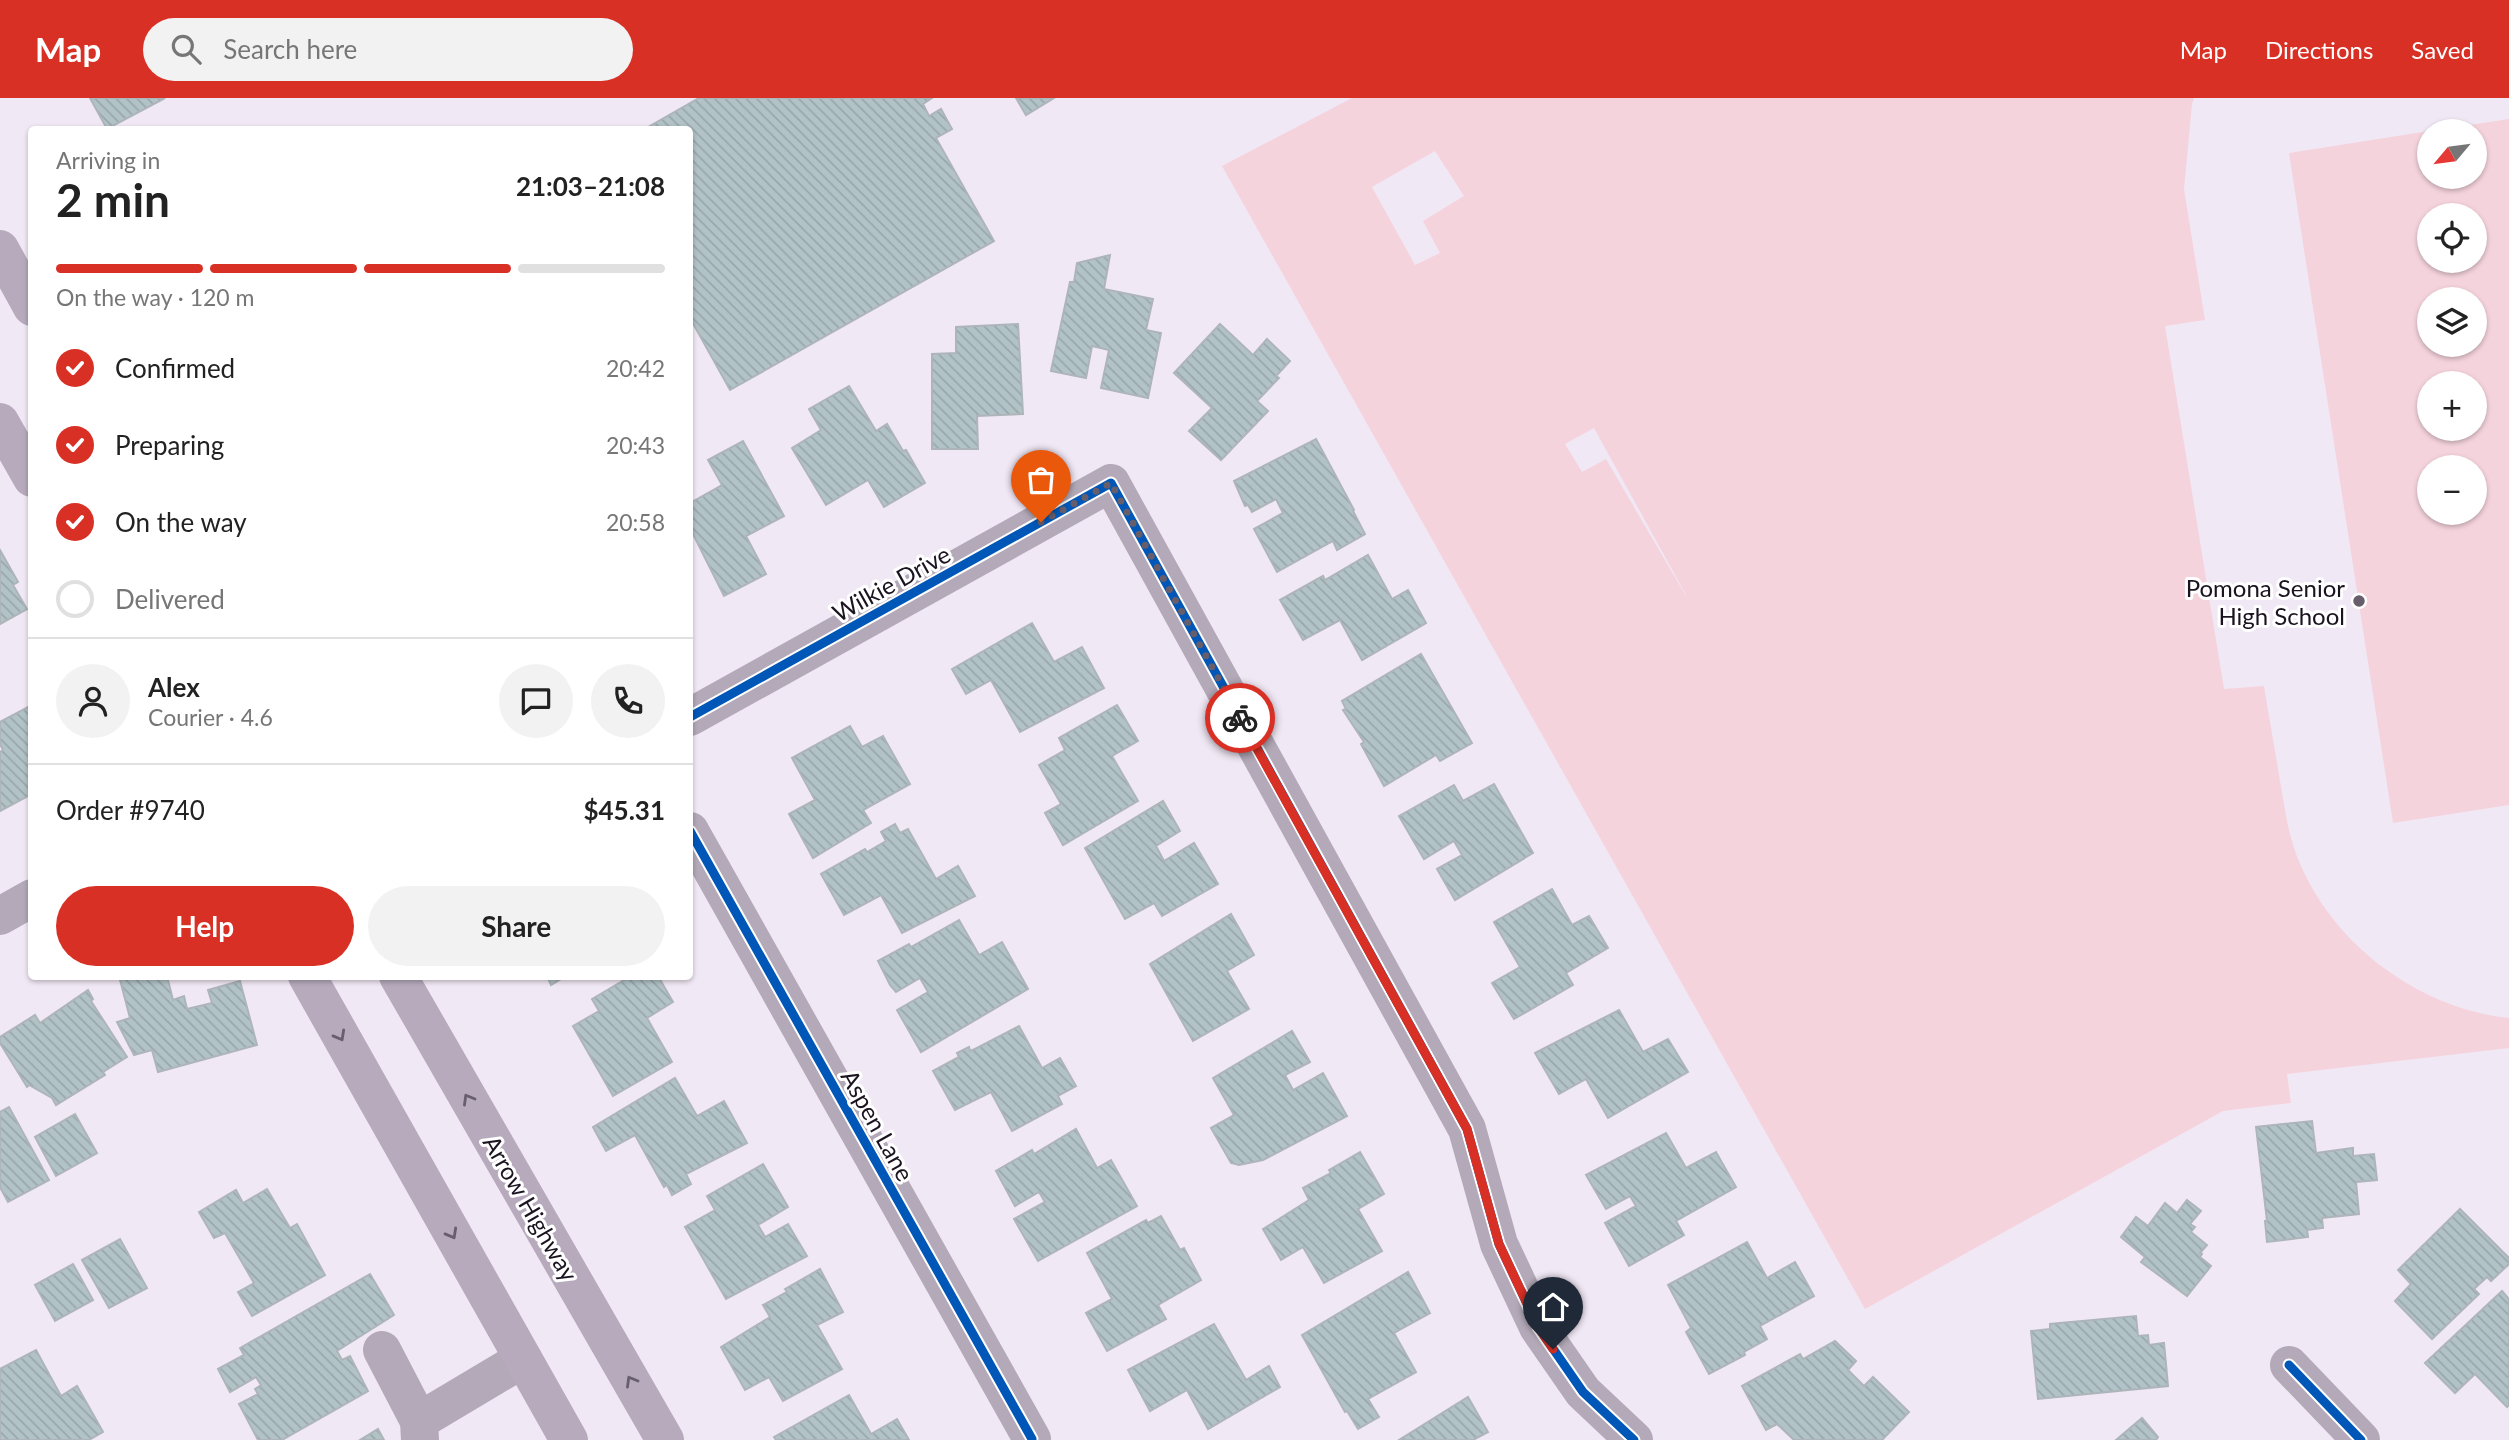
<!DOCTYPE html>
<html lang="en">
<head>
<meta charset="utf-8">
<style>
	body { margin:0; font-family:Lato,sans-serif; background:#f2f2f2; color:#222; height:100vh; display:flex; flex-direction:column; font-size:26px; white-space:nowrap }
	* { box-sizing:border-box; margin:0 }
	p { font-size:23px; color:#767676 }
	.icon { flex:none; width:38px; height:38px; fill:none; stroke:currentColor; stroke-width:2; stroke-linecap:round; stroke-linejoin:round }
	.map { position:relative; flex:1; overflow:hidden }
	.drawer { position:absolute; left:28px; top:28px; width:665px; height:854px; display:flex; flex-direction:column; background:#fff; border-radius:7px; box-shadow:0 2px 5px #0004 }
	.drawer>* { flex:none }
	.needle { width:46px; rotate:241deg }
	.buttons { position:absolute; left:2417px; top:21px; display:grid; gap:14px }
	.buttons a { display:grid; place-items:center; width:70px; height:70px; border-radius:50%; background:#fff; box-shadow:0 2px 5px #0004; font-size:35px }
	.pin { position:absolute; display:grid; place-items:center; width:60px; height:60px; color:#fff; margin:-72px -30px; border-radius:50% 50% 50% 0; rotate:-45deg; box-shadow:0 0 7px #0007 }
	.pin .icon { rotate:45deg }
	.courier { position:absolute; display:grid; place-items:center; width:70px; height:70px; margin:-35px; border:5px solid #d93025; border-radius:50%; background:#fff; color:#222; box-shadow:0 2px 9px #0007 }
	.head em { font-style:normal; font-weight:700 }
	.head div { display:flex; flex-direction:column-reverse }
	.head { display:flex; align-items:center; justify-content:space-between; height:119px; padding:0 28px }
	h1 { font-size:46px; font-weight:700; line-height:52px }
	.bar { display:grid; grid-template-columns:repeat(4,1fr); gap:10px 7px; align-content:center; height:84px; padding:0 28px }
	.bar i { height:9px; border-radius:5px; background:#e0e0e0 }
	.bar .on { background:#d93025 }
	.bar p { grid-column:span 4 }
	.line { display:flex; align-items:center; gap:18px; padding:0 28px; border-top:2px solid #e0e0e0 }
	.line div { flex:1 }
	.round { display:grid; place-items:center; flex:none; width:74px; height:74px; border-radius:37px; background:#f2f2f2 }
	ol { padding:0 28px; list-style:none }
	li { display:flex; align-items:center; gap:21px; height:77px }
	li p { margin-inline-start:auto }
	li .icon { padding:7px; border-radius:50%; background:#d93025; color:#fff; stroke-width:4 }
	li:last-child { color:#767676 }
	li i { width:38px; height:38px; border:4px solid #e0e0e0; border-radius:50% }
	.cta { display:flex; gap:14px; margin-top:auto; padding:14px 28px }
	.cta a { flex:1; height:80px; border-radius:42px; background:#d93025; color:#fff; font-size:28px; font-weight:700; line-height:80px; text-align:center }
	.cta a+a { background:#f2f2f2; color:#222 }
	header { display:flex; align-items:center; gap:42px; box-sizing:border-box; height:98px; padding:0 35px; background:#d93025; color:#fff }
	header strong { font-size:33px }
	nav { display:flex; gap:38px; margin-inline-start:auto; font-size:24px }
	.search { width:490px; height:63px; background:#f2f2f2; display:flex; align-items:center; gap:18px; box-sizing:border-box; padding:0 24px; border-radius:38px; color:#767676; font-size:26px }
	.map>svg:first-child { display:block }
	.green { fill:#f5d3dc; fill-rule:evenodd }
	.building { fill:url(#building-back-hatch); stroke:#aeb5ba; stroke-width:2 }
	.lines { fill:none; stroke-linecap:round; stroke-linejoin:round }
	.minor { stroke:#b3a9b8; stroke-width:38 }
	.major { stroke:#b6aabc; stroke-width:38 }
	.cycleway-casing { stroke:#fff; stroke-width:13 }
	.cycleway { stroke:#0057b8; stroke-width:9 }
	.oneway { stroke:#685e6e }
	.done { stroke:#665e6b; stroke-width:7; stroke-dasharray:0 12.6 }
	.route { stroke:#d93025; stroke-width:9 }
	.poi-dot { fill:#665e6b; stroke:#fff; stroke-width:2.5 }
	.labels { text-anchor:middle; dominant-baseline:central; stroke-width:6; stroke-linejoin:round; paint-order:stroke }
	.street-label { font-size:24px; fill:#1b1320; stroke:#fff }
	.poi-label { font-size:24px; fill:#1b1320; stroke:#fff; text-anchor:end }
</style>
</head>
<body>
<header>
<strong>Map</strong>
<div class="search"><svg class="icon" aria-label="search" viewBox="0 0 24 24"><circle cx="10" cy="10" r="6"/><path d="M15 15l6 6"/></svg>Search here</div>
<nav><a>Map</a><a>Directions</a><a>Saved</a></nav>
</header>
<div class="map">
<svg width="2509" height="1342" viewBox="0 0 2509 1342">
	<defs>
		<pattern id="building-back-hatch" width="6" height="6" patternUnits="userSpaceOnUse" patternTransform="scale(1.75)"><rect width="6" height="6" fill="#b2c3c8"/><path d="M-1 5l2 2M0 0l6 6M5-1l2 2" fill="none" stroke="#98a7ac"/></pattern>
	</defs>
	<rect width="100%" height="100%" fill="#f1e8f5"/>
	<!-- green -->
	<g class="green">
		<path d="M1352,0H2194L2192,6L2184,91L2205,222L2165,228L2224,591L2264,588C2269,620 2275,651 2280,683C2284,705 2287,729 2294,750C2325,841 2415,910 2509,920V950L2287,976L2291,1005L2223,1013L1865,1211L1222,68ZM1435,53L1464,98L1423,123L1440,155L1415,167L1372,89ZM1594,330L1686,497V498L1606,361L1582,374L1565,346Z"/>
		<path d="M2509,21V707L2393,725L2289,55L2429,33V79H2474V33H2430ZM2429,117H2474V163H2429ZM2429,201H2474V247H2429ZM2429,285H2474V331H2429ZM2429,369H2474V415H2429Z"/>
	</g>
	<!-- building -->
	<g class="building">
		<polygon points="90,0 165,0 107,31"/>
		<polygon points="699,0 932,0 923,6 929,18 941,11 952,31 936,40 994,143 730,292 690,220 690,32 643,32"/>
		<polygon points="1016,0 1054,0 1026,17"/>
		<polygon points="1110,157 1104,191 1153,201 1146,232 1161,235 1148,300 1101,290 1109,252 1092,248 1086,280 1051,273 1070,184 1074,184 1077,165"/>
		<polygon points="1018,226 1023,316 977,318 978,351 932,351 932,256 956,255 956,229"/>
		<polygon points="1220,226 1253,257 1267,241 1290,263 1276,278 1279,280 1257,303 1268,313 1221,362 1189,333 1212,310 1174,275"/>
		<polygon points="849,288 876,333 887,326 903,353 906,352 925,385 884,409 868,382 826,407 792,350 821,332 809,311"/>
		<polygon points="1316,341 1354,412 1353,413 1365,436 1337,452 1333,443 1277,474 1254,431 1283,415 1276,401 1252,414 1248,407 1245,408 1234,383"/>
		<polygon points="743,343 784,418 746,438 766,476 724,498 690,430 690,405 722,387 708,362"/>
		<polygon points="0,452 18,484 13,487 27,511 0,526"/>
		<polygon points="1368,457 1392,501 1408,492 1426,525 1362,562 1340,522 1303,542 1280,502 1323,478 1325,482"/>
		<polygon points="1032,525 1054,564 1082,549 1104,590 1020,634 991,582 966,596 952,571"/>
		<polygon points="1421,556 1472,645 1440,663 1436,657 1384,688 1361,646 1364,644 1343,612 1346,611 1342,603"/>
		<polygon points="32,607 32,696 0,713 0,654 3,652 0,646 0,624"/>
		<polygon points="1117,607 1138,643 1112,658 1138,703 1063,747 1045,715 1061,706 1039,667 1065,652 1059,640"/>
		<polygon points="850,628 862,649 883,638 910,686 863,712 871,725 813,760 789,716 815,702 792,660"/>
		<polygon points="1494,686 1533,755 1455,802 1437,771 1462,757 1454,743 1424,761 1399,718 1454,687 1463,703"/>
		<polygon points="1163,703 1180,733 1156,748 1164,763 1194,745 1218,786 1162,818 1154,805 1125,821 1085,750"/>
		<polygon points="895,726 900,735 908,731 936,781 958,768 975,798 902,835 881,797 844,817 821,776 865,751 867,754 886,743 881,734"/>
		<polygon points="1552,791 1572,827 1589,818 1608,850 1566,875 1573,887 1514,921 1492,885 1520,869 1494,824"/>
		<polygon points="1231,816 1254,857 1227,873 1249,911 1193,943 1150,866"/>
		<polygon points="959,822 979,857 1002,844 1028,891 921,954 897,912 928,894 920,880 896,894 890,887 878,863 909,846 911,849"/>
		<polygon points="119,878 167,878 173,902 184,898 187,911 212,905 208,892 240,883 257,947 158,974 152,952 134,957 117,924 130,920"/>
		<polygon points="547,878 566,878 551,887"/>
		<polygon points="631,878 658,878 673,904 647,920 672,964 613,998 573,928 599,913 592,901"/>
		<polygon points="88,892 93,901 91,903 127,959 103,974 105,977 56,1007 52,1000 29,987 27,989 0,945 0,939 35,917 40,925"/>
		<polygon points="1619,912 1643,954 1668,941 1688,974 1608,1020 1586,981 1559,996 1535,955"/>
		<polygon points="1019,928 1042,970 1060,960 1076,988 1058,998 1062,1006 1012,1033 991,994 955,1012 933,973 959,959 957,955 969,949 970,953 975,951"/>
		<polygon points="1292,933 1310,964 1285,977 1293,992 1323,975 1347,1018 1263,1062 1239,1067 1231,1065 1211,1030 1234,1017 1213,980"/>
		<polygon points="675,980 697,1018 724,1003 747,1045 686,1076 691,1086 672,1097 667,1087 664,1089 635,1037 606,1053 593,1029"/>
		<polygon points="9,1009 49,1082 8,1104 0,1089 0,1014"/>
		<polygon points="75,1016 97,1055 56,1078 35,1039"/>
		<polygon points="2312,1023 2316,1055 2353,1050 2353,1058 2374,1056 2377,1082 2356,1084 2359,1116 2322,1120 2323,1130 2307,1132 2308,1139 2267,1144 2265,1123 2267,1123 2256,1029"/>
		<polygon points="1076,1031 1097,1070 1111,1062 1137,1108 1038,1163 1014,1121 1045,1104 1039,1094 1015,1108 996,1073 1032,1052 1034,1056"/>
		<polygon points="1666,1035 1686,1070 1716,1054 1736,1089 1676,1123 1684,1137 1629,1168 1605,1125 1636,1108 1630,1098 1606,1111 1586,1077"/>
		<polygon points="1360,1054 1384,1096 1358,1111 1382,1153 1324,1185 1303,1149 1281,1162 1263,1131 1309,1102 1303,1090 1331,1075 1329,1072"/>
		<polygon points="763,1066 788,1109 758,1127 765,1139 788,1126 807,1158 726,1201 685,1129 715,1112 707,1098"/>
		<polygon points="267,1091 290,1130 297,1126 325,1177 252,1218 238,1194 254,1185 225,1135 214,1140 199,1114 236,1092 243,1105"/>
		<polygon points="2187,1102 2201,1113 2190,1126 2195,1129 2191,1134 2207,1147 2200,1155 2202,1156 2200,1159 2211,1168 2187,1198 2141,1164 2145,1159 2121,1139 2136,1119 2148,1128 2165,1105 2177,1115"/>
		<polygon points="2460,1111 2509,1160 2509,1166 2491,1183 2487,1179 2474,1191 2479,1196 2432,1241 2395,1203 2411,1186 2398,1172"/>
		<polygon points="1161,1118 1180,1152 1184,1150 1201,1182 1158,1207 1166,1221 1107,1253 1086,1215 1112,1201 1087,1155 1146,1122 1148,1125"/>
		<polygon points="120,1141 147,1190 109,1210 82,1162"/>
		<polygon points="1747,1144 1767,1180 1795,1164 1814,1198 1760,1228 1767,1241 1744,1254 1745,1257 1709,1276 1686,1234 1691,1230 1668,1187"/>
		<polygon points="73,1166 93,1202 55,1223 35,1187"/>
		<polygon points="820,1171 843,1214 817,1227 842,1271 783,1303 769,1279 745,1292 721,1249 770,1219 763,1207 787,1194 785,1191"/>
		<polygon points="1408,1174 1430,1215 1394,1235 1416,1274 1368,1301 1379,1319 1358,1331 1347,1313 1345,1314 1302,1237"/>
		<polygon points="370,1176 394,1217 337,1253 342,1262 350,1258 368,1293 282,1342 258,1342 239,1306 258,1296 255,1291 261,1287 256,1279 230,1294 218,1271 244,1257 240,1250"/>
		<polygon points="2502,1193 2509,1201 2509,1307 2507,1309 2475,1276 2455,1295 2425,1265"/>
		<polygon points="2136,1218 2138,1238 2148,1237 2149,1247 2164,1245 2168,1288 2038,1301 2031,1233 2050,1231 2050,1226"/>
		<polygon points="1214,1226 1246,1282 1269,1268 1280,1289 1208,1331 1187,1292 1150,1313 1128,1272"/>
		<polygon points="1835,1243 1856,1263 1848,1272 1864,1288 1873,1279 1909,1314 1882,1342 1794,1342 1777,1326 1766,1332 1742,1288 1800,1256 1803,1261"/>
		<polygon points="36,1252 61,1298 77,1288 103,1334 89,1342 0,1342 0,1271"/>
		<polygon points="849,1297 871,1336 897,1321 909,1342 776,1342 774,1339"/>
		<polygon points="1468,1299 1488,1334 1473,1342 1399,1342"/>
		<polygon points="2142,1320 2158,1339 2156,1342 2116,1342"/>
		<polygon points="378,1331 384,1342 360,1342"/>
	</g>
	<g class="lines">
		<!-- minor -->
		<g class="minor">
			<polyline points="690,619 1111,385 1467,1031 1499,1146 1538,1229 1583,1294 1634,1342"/>
			<polyline points="690,733 1032,1341"/>
			<polyline points="0,818 32,800"/>
			<polyline points="382,1252 419,1323 420,1342"/>
			<polyline points="2289,1267 2361,1342"/>
			<polyline points="419,1323 523,1261"/>
		</g>
		<!-- major -->
		<g class="major">
			<polyline points="0,151 32,209"/>
			<polyline points="0,324 32,380"/>
			<polyline points="307,878 569,1342"/>
			<polyline points="398,878 665,1342"/>
		</g>
		<defs>
			<g id="cycleway">
				<polyline points="690,619 1111,385 1467,1031 1499,1146 1538,1229 1583,1294 1634,1342"/>
				<polyline points="690,733 1032,1341"/>
				<polyline points="2289,1267 2361,1342"/>
			</g>
		</defs>
		<!-- cycleway casing -->
		<use href="#cycleway" class="cycleway-casing"/>
		<!-- cycleway -->
		<use href="#cycleway" class="cycleway"/>
	</g>
	<!-- one-way arrows -->
	<defs><path id="oneway-chevron" d="M-2-3.5L2.5 0L-2 3.5" fill="none" stroke-width="1.6" stroke-linecap="round" stroke-linejoin="round" transform="scale(1.75)"/></defs>
	<g class="oneway">
		<use href="#oneway-chevron" transform="translate(340 938) rotate(61)"/>
		<use href="#oneway-chevron" transform="translate(468 1001) rotate(-120)"/>
		<use href="#oneway-chevron" transform="translate(452 1136) rotate(61)"/>
		<use href="#oneway-chevron" transform="translate(631 1283) rotate(-120)"/>
	</g>
	<g class="lines">
		<!-- done -->
		<polyline class="done" points="1041,424 1111,385 1240,620"/>
		<!-- route -->
		<polyline class="route" points="1240,620 1467,1031 1499,1146 1538,1229 1553,1251"/>
	</g>
	<!-- markers -->
	<circle class="poi-dot" cx="2359" cy="503" r="7"/>
	<g class="labels">
		<!-- street labels -->
		<g class="street-label">
			<text transform="translate(891 485) rotate(-29)">Wilkie Drive</text>
			<text transform="translate(878 1027) rotate(61)">Aspen Lane</text>
			<text transform="translate(531 1110) rotate(60)">Arrow Highway</text>
		</g>
		<!-- poi labels -->
		<g class="poi-label">
			<text x="2345" y="489">Pomona Senior<tspan x="2345" dy="28">High School</tspan></text>
		</g>
	</g>
</svg>
<div class="buttons">
<a><svg class="needle" viewBox="-14 -14 28 28"><path d="M0-13l5 13h-10z" fill="#e53935"/><path d="M0 13l5-13h-10z" fill="#767676"/></svg></a>
<a><svg class="icon" aria-label="locate" viewBox="0 0 24 24"><circle cx="12" cy="12" r="6"/><path d="M12 2v4M12 18v4M2 12h4M18 12h4"/></svg></a>
<a><svg class="icon" aria-label="layers" viewBox="0 0 24 24"><path d="M12 4l9 5-9 5-9-5zM3 14l9 5 9-5"/></svg></a>
<a>+</a>
<a>−</a>
</div>
<div class="pin" style="left:1041px;top:424px;background:#ea580c"><svg class="icon" aria-label="bag" viewBox="0 0 24 24"><path d="M5 8h14l-1 12H6zM9 8a3 3 0 0 1 6 0"/></svg></div>
<div class="pin" style="left:1553px;top:1251px;background:#1f2937"><svg class="icon" aria-label="home" viewBox="0 0 24 24"><path d="M3 11l9-7 9 7M6 9v11h12V9"/></svg></div>
<div class="courier" style="left:1240px;top:620px"><svg class="icon" aria-label="bike" viewBox="0 0 24 24"><circle cx="6" cy="16" r="4"/><circle cx="18" cy="16" r="4"/><path d="M6 16l4-8h5l3 8M10 8l3 8H6M13 5h3"/></svg></div>
<section class="drawer">
<div class="head"><div><h1>2 min</h1><p>Arriving in</p></div><em>21:03–21:08</em></div>
<div class="bar"><i class="on"></i><i class="on"></i><i class="on"></i><i></i><p>On the way · 120 m</p></div>
<ol>
<li><svg class="icon" aria-label="check" viewBox="0 0 24 24"><path d="M5 12l5 5 9-10"/></svg>Confirmed<p>20:42</p></li>
<li><svg class="icon" aria-label="check" viewBox="0 0 24 24"><path d="M5 12l5 5 9-10"/></svg>Preparing<p>20:43</p></li>
<li><svg class="icon" aria-label="check" viewBox="0 0 24 24"><path d="M5 12l5 5 9-10"/></svg>On the way<p>20:58</p></li>
<li><i></i>Delivered</li>
</ol>
<div class="line" style="height:126px"><a class="round"><svg class="icon" aria-label="person" viewBox="0 0 24 24"><circle cx="12" cy="8" r="4"/><path d="M4 21q1-7 8-7t8 7"/></svg></a><div><b>Alex</b><p>Courier · 4.6</p></div><a class="round"><svg class="icon" aria-label="chat" viewBox="0 0 24 24"><path d="M4 5h16v11H9l-5 4z"/></svg></a><a class="round"><svg class="icon" aria-label="phone" viewBox="0 0 24 24"><path d="M5 4h4l2 5-3 2q2 4 5 5l2-3 5 2v4C11 20 4 13 5 4z"/></svg></a></div>
<div class="line" style="height:91px"><div>Order #9740</div><b>$45.31</b></div>
<div class="cta"><a>Help</a><a>Share</a></div>
</section>
</div>
</body>
</html>
